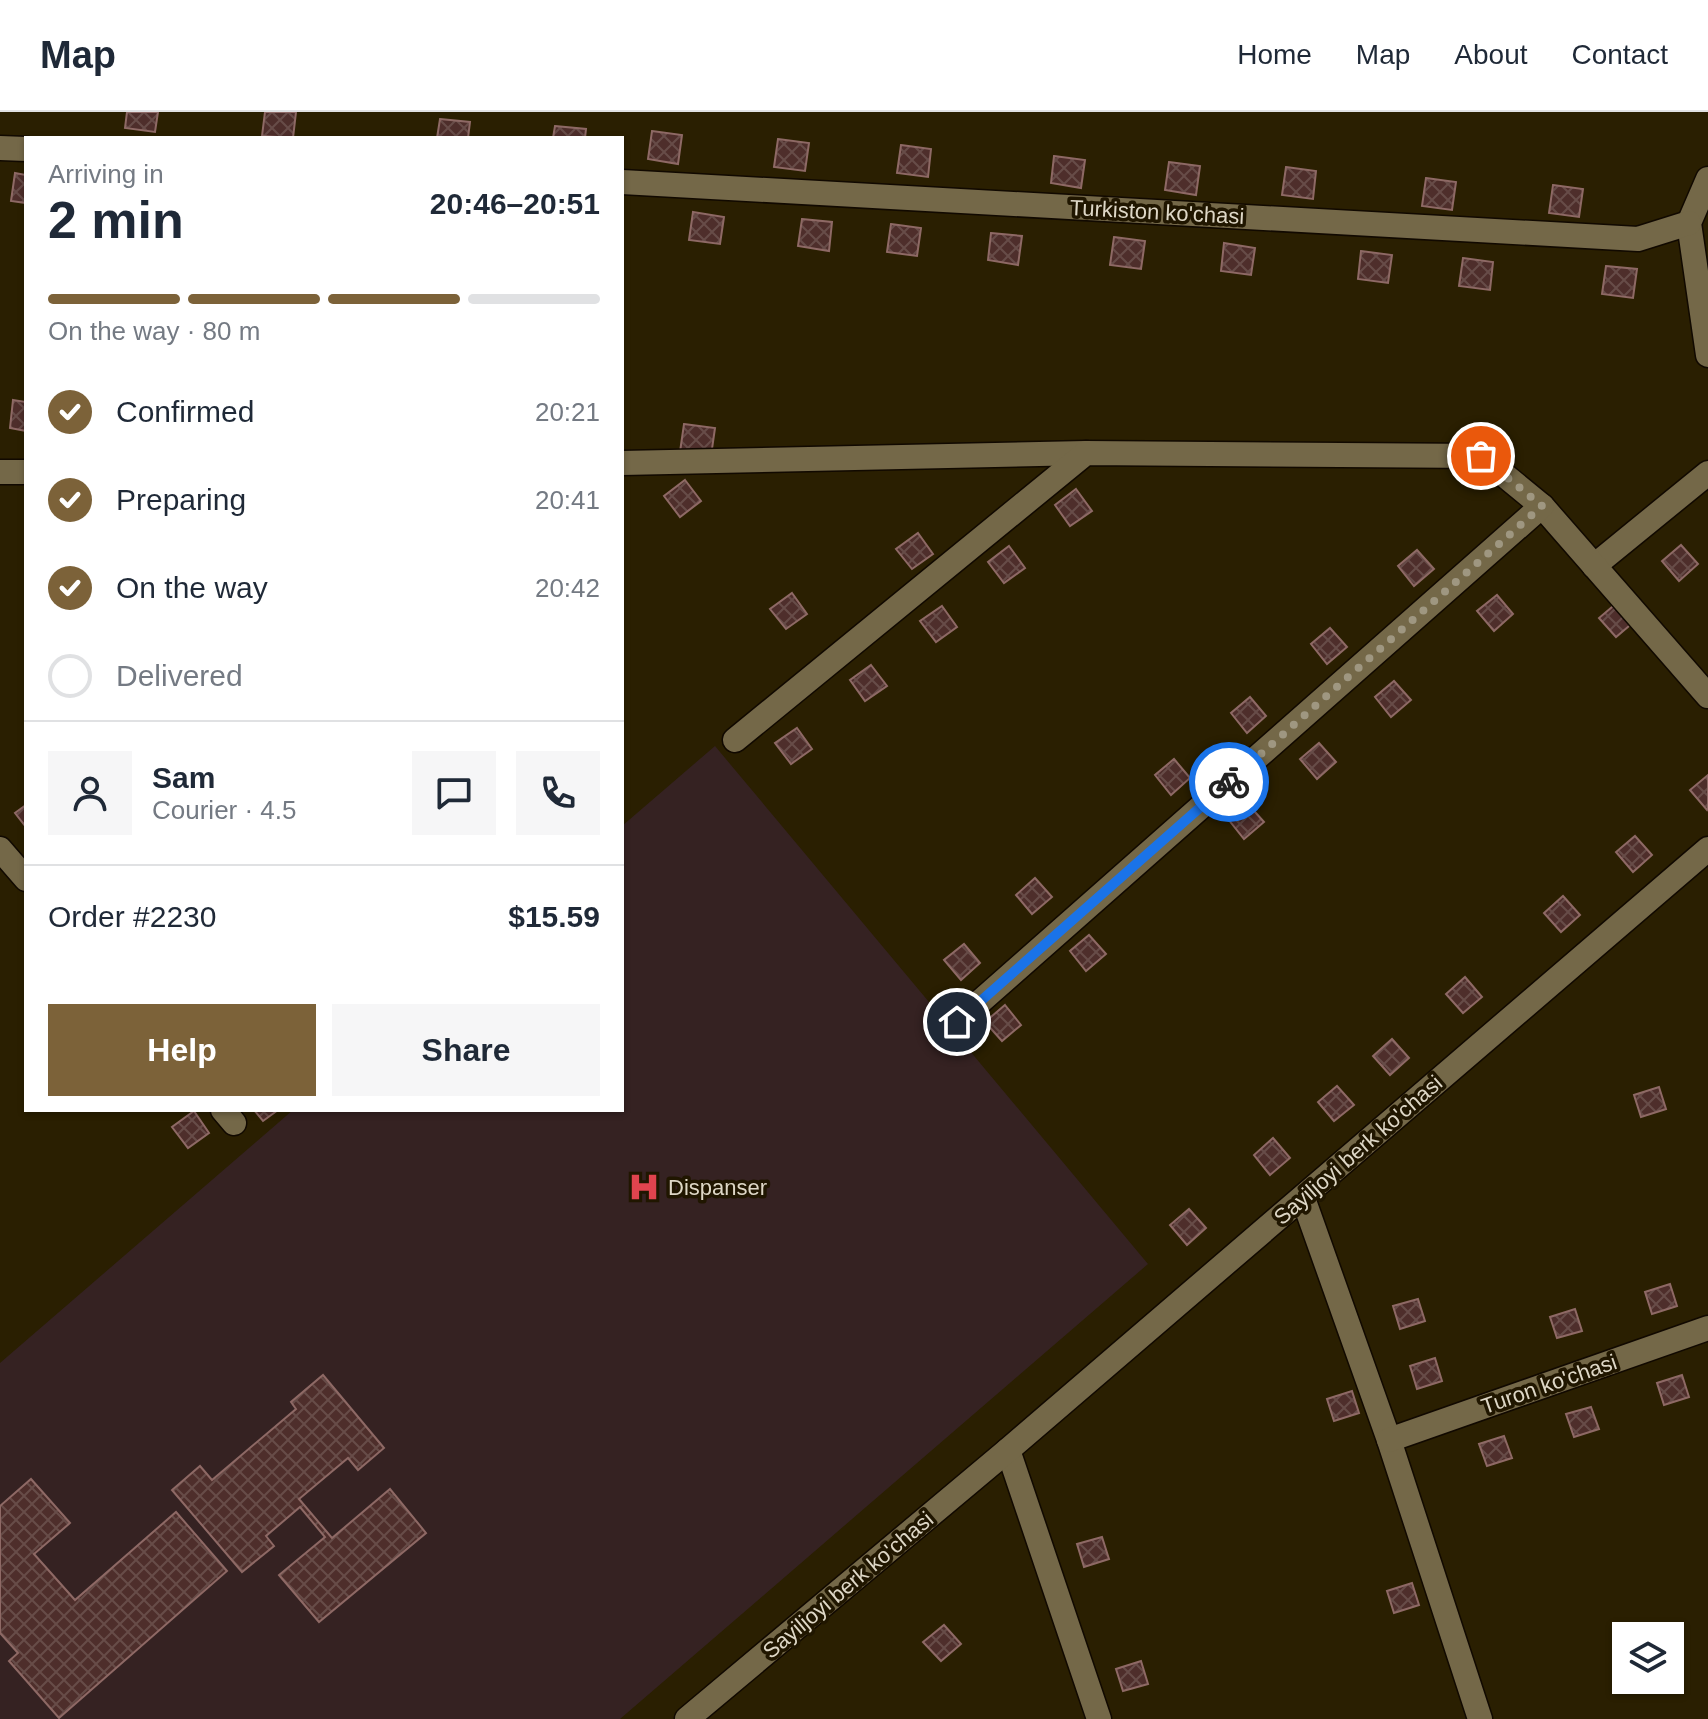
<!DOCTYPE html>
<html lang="en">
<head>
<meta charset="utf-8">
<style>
	body { margin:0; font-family:Arial,sans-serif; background:#f6f6f7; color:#1f2937; height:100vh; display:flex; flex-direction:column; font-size:30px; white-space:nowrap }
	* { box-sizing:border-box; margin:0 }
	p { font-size:26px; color:#747a83 }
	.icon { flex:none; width:44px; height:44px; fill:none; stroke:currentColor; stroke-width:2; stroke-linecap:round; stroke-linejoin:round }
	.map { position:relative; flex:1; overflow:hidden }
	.drawer { position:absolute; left:24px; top:24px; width:600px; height:976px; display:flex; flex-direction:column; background:#fff; border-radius:0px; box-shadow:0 2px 6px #0004 }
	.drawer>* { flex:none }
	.buttons { position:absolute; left:1612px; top:1510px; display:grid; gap:16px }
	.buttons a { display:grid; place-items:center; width:72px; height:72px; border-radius:0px; background:#fff; box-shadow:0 2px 6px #0004; font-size:40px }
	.pin { position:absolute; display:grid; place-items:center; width:68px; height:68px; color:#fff; margin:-34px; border:4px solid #fff; border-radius:50%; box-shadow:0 2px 8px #0007 }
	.courier { position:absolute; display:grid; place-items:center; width:80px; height:80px; margin:-40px; border:6px solid #1a73e8; border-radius:50%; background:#fff; color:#222; box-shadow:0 2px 10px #0007 }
	.overview em { font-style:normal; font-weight:600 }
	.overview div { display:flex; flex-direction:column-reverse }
	.overview { display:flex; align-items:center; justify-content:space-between; height:136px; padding:0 24px }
	h1 { font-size:52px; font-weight:600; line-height:60px }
	.bar { display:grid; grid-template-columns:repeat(4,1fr); gap:12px 8px; align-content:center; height:96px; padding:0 24px }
	.bar i { height:10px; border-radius:6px; background:#e0e1e3 }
	.bar .selected { background:#7c6239 }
	.bar p { grid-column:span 4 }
	.line { display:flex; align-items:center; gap:20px; padding:0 24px; border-top:2px solid #e0e1e3 }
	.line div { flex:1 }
	.round { display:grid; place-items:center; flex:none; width:84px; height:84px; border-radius:0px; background:#f6f6f7 }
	ol { padding:0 24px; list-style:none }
	li { display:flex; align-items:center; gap:24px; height:88px }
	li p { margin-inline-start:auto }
	li .icon { padding:8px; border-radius:50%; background:#7c6239; color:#fff; stroke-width:4 }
	li:last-child { color:#747a83 }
	li i { width:44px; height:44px; border:4px solid #e0e1e3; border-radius:50% }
	.cta { display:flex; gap:16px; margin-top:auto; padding:16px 24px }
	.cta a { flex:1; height:92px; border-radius:0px; background:#7c6239; color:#fff; font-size:32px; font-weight:600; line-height:92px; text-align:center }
	.cta a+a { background:#f6f6f7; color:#1f2937 }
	header { display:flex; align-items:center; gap:48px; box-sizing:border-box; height:112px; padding:0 40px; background:#fff; border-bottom:2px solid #e0e1e3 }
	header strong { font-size:38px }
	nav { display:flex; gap:44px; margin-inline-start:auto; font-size:28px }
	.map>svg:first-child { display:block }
	.medical { fill:#352222 }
	.building { fill:url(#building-cross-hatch); stroke:#8e6965; stroke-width:2 }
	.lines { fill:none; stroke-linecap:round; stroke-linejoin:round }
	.minor-casing { stroke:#110900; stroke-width:27 }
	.minor { stroke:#746848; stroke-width:24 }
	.done { stroke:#9f9781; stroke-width:8; stroke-dasharray:0 14.4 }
	.route { stroke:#1a73e8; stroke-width:10 }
	.labels { text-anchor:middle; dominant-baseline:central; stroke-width:7; stroke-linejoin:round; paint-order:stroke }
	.street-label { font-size:22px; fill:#ded7c6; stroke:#201600 }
	.poi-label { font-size:22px; fill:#ded7c6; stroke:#201600; text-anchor:start }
</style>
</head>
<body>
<header>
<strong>Map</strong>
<nav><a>Home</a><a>Map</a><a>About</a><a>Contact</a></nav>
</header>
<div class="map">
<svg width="1708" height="1607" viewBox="0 0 1708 1607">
	<defs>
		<pattern id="building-cross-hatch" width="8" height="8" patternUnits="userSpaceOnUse" patternTransform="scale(2)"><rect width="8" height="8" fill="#4e2e2b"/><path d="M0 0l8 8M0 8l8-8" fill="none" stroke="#674c48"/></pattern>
	</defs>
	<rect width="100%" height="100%" fill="#2a1f01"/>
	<!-- medical -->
	<polygon class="medical" points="715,634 1148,1152 620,1607 0,1607 0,1251 293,998 622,998 622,714"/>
	<!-- building -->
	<g class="building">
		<polygon points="127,0 158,0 155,20 125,16"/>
		<polygon points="265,0 296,0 293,26 262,24"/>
		<polygon points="440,7 470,10 468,26 437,26"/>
		<polygon points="555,14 586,17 585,26 553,26"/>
		<polygon points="652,19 682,23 678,52 648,47"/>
		<polygon points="778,27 809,31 805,59 774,55"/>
		<polygon points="901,33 931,37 928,65 897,61"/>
		<polygon points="1054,44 1085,48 1081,76 1051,71"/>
		<polygon points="1169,50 1200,54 1196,83 1165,78"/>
		<polygon points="1286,55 1316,59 1313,87 1282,83"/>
		<polygon points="15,61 26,63 26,91 11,89"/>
		<polygon points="1426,66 1456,70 1452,98 1422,94"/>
		<polygon points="1553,73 1583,77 1579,105 1549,101"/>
		<polygon points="693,100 724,105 720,132 689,128"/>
		<polygon points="802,107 832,110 829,139 798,134"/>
		<polygon points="891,112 921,116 917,144 887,140"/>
		<polygon points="991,121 1022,124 1018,153 988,148"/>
		<polygon points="1114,125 1145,129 1141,157 1110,153"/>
		<polygon points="1224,131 1255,136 1251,163 1221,159"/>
		<polygon points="1361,139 1392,143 1388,171 1358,167"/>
		<polygon points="1463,146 1493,150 1490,178 1459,174"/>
		<polygon points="1606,154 1637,157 1633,186 1602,182"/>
		<polygon points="13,288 26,290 26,319 10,316"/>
		<polygon points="684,312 715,316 711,344 680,340"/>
		<polygon points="685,368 701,389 680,405 664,384"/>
		<polygon points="1076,377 1092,399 1070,414 1055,393"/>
		<polygon points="918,421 933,442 912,457 896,437"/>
		<polygon points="1681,433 1698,452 1679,469 1662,449"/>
		<polygon points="1009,434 1025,456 1004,471 988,450"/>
		<polygon points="1417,438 1434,457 1414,474 1398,454"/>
		<polygon points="792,481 807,502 786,517 770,497"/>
		<polygon points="1497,483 1513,502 1494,519 1477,499"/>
		<polygon points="1618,490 1635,509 1616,525 1599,506"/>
		<polygon points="942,494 957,515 936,530 920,509"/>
		<polygon points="1330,516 1347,535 1327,552 1311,532"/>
		<polygon points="871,553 887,574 865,589 850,568"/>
		<polygon points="1394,569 1411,588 1391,605 1375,585"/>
		<polygon points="1250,585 1266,604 1247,621 1231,601"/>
		<polygon points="797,616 812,637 791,652 775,631"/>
		<polygon points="1319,631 1336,650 1317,667 1300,647"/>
		<polygon points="1174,647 1190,666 1171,683 1155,663"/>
		<polygon points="1708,663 1708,696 1707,698 1690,678"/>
		<polygon points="1247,691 1264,710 1244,727 1228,707"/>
		<polygon points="26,693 26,715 15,701"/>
		<polygon points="1635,724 1652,743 1633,760 1616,740"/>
		<polygon points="1035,766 1052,785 1032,802 1016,783"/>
		<polygon points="1563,784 1580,803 1561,820 1544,801"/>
		<polygon points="1089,823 1106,842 1086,859 1070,839"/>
		<polygon points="964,832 980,851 961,868 944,848"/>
		<polygon points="1465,865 1482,885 1463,901 1446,882"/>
		<polygon points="1005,893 1021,913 1002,929 985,910"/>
		<polygon points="1392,927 1409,946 1390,963 1373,944"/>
		<polygon points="1337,974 1354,993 1334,1009 1318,990"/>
		<polygon points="1659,975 1666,997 1641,1005 1634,983"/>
		<polygon points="254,998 278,998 263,1009"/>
		<polygon points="194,999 209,1021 188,1036 172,1015"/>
		<polygon points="1273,1026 1290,1046 1270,1063 1254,1043"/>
		<polygon points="1189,1097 1206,1116 1187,1133 1170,1113"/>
		<polygon points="1670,1172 1677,1194 1652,1202 1645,1180"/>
		<polygon points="1418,1187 1425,1209 1400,1217 1393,1194"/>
		<polygon points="1575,1197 1582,1219 1557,1226 1550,1205"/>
		<polygon points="1435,1246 1442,1269 1417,1277 1410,1254"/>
		<polygon points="323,1263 384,1336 358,1358 348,1346 299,1387 332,1426 390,1377 426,1421 319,1510 279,1463 325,1425 300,1395 266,1424 274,1434 242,1460 172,1378 200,1354 212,1368 296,1297 291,1290"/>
		<polygon points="1682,1263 1689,1285 1664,1293 1657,1271"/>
		<polygon points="1352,1279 1359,1301 1334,1309 1327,1287"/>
		<polygon points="1591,1295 1599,1317 1574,1325 1566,1302"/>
		<polygon points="1504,1324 1512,1346 1487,1354 1479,1332"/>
		<polygon points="31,1367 70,1411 34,1442 75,1488 176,1400 227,1459 59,1606 9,1549 18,1541 0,1521 0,1394"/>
		<polygon points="1102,1425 1109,1447 1084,1455 1077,1432"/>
		<polygon points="1412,1471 1419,1493 1394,1501 1387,1479"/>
		<polygon points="944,1513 961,1532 941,1549 923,1530"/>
		<polygon points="1141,1549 1148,1572 1123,1579 1116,1557"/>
	</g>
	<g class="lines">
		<defs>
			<g id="minor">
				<polyline points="0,36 26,37"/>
				<polyline points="1708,67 1689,111 1708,243"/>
				<polyline points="622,70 1638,127 1689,111"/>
				<polyline points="622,351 1086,341"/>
				<polyline points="0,360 26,360"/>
				<polyline points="1594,454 1708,361"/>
				<polyline points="735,628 1086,341 1481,344 1542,394 1708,584"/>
				<polyline points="0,737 26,767"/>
				<polyline points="957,910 1542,394"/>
				<polyline points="223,998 234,1011"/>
				<polyline points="1303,1086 1389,1328 1480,1607"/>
				<polyline points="1389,1328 1708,1216"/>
				<polyline points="1008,1338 1099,1607"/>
				<polyline points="687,1607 1008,1338 1708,737"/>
			</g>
		</defs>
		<!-- minor casing -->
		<use href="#minor" class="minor-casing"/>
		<!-- minor -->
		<use href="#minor" class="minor"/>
	</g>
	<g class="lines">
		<!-- done -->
		<polyline class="done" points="1229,670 1542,394 1481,344"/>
		<!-- route -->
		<polyline class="route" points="957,910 1229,670"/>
	</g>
	<!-- icons -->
	<defs>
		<symbol id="hospital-bare" viewBox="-9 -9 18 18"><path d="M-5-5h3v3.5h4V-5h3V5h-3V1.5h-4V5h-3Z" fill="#e0444e" stroke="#201600" stroke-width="2.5" paint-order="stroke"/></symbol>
	</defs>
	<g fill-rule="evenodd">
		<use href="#hospital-bare" x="622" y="1053" width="44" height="44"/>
	</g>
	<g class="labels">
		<!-- street labels -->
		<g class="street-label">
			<text transform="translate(1157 100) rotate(3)">Turkiston ko'chasi</text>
			<text transform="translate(1358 1038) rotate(-41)">Sayiljoyi berk ko'chasi</text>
			<text transform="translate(1549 1272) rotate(-19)">Turon ko'chasi</text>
			<text transform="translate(848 1473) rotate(-40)">Sayiljoyi berk ko'chasi</text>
		</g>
		<!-- poi labels -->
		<g class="poi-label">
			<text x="668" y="1075">Dispanser</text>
		</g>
	</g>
</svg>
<div class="buttons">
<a><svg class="icon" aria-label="layers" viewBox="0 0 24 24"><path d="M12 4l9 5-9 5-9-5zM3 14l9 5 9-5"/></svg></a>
</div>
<div class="pin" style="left:1481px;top:344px;background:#ea580c"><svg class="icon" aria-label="bag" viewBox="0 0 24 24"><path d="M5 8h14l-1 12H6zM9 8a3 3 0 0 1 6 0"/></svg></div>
<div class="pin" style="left:957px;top:910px;background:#1f2937"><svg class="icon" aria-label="home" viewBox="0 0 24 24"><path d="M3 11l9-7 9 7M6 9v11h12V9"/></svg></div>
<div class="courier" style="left:1229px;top:670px"><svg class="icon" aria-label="bike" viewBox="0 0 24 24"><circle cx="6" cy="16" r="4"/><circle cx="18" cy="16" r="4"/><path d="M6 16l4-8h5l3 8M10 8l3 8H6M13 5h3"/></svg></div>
<section class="drawer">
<div class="overview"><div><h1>2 min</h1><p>Arriving in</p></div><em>20:46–20:51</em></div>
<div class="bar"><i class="selected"></i><i class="selected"></i><i class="selected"></i><i></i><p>On the way · 80 m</p></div>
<ol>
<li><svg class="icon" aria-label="check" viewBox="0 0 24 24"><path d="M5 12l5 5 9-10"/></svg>Confirmed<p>20:21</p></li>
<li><svg class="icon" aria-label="check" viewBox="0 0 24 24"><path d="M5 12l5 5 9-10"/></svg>Preparing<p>20:41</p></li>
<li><svg class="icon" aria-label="check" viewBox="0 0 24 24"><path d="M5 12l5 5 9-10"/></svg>On the way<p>20:42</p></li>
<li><i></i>Delivered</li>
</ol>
<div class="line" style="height:144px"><a class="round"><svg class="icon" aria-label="person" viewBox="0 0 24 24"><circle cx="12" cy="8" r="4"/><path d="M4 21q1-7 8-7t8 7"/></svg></a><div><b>Sam</b><p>Courier · 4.5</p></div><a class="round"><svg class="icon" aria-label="chat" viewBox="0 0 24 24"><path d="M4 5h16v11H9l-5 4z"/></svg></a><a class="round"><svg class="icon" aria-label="phone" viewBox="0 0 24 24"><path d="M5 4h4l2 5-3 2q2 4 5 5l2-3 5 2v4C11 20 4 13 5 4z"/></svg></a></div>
<div class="line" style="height:104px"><div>Order #2230</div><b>$15.59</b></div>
<div class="cta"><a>Help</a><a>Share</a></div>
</section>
</div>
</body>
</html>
